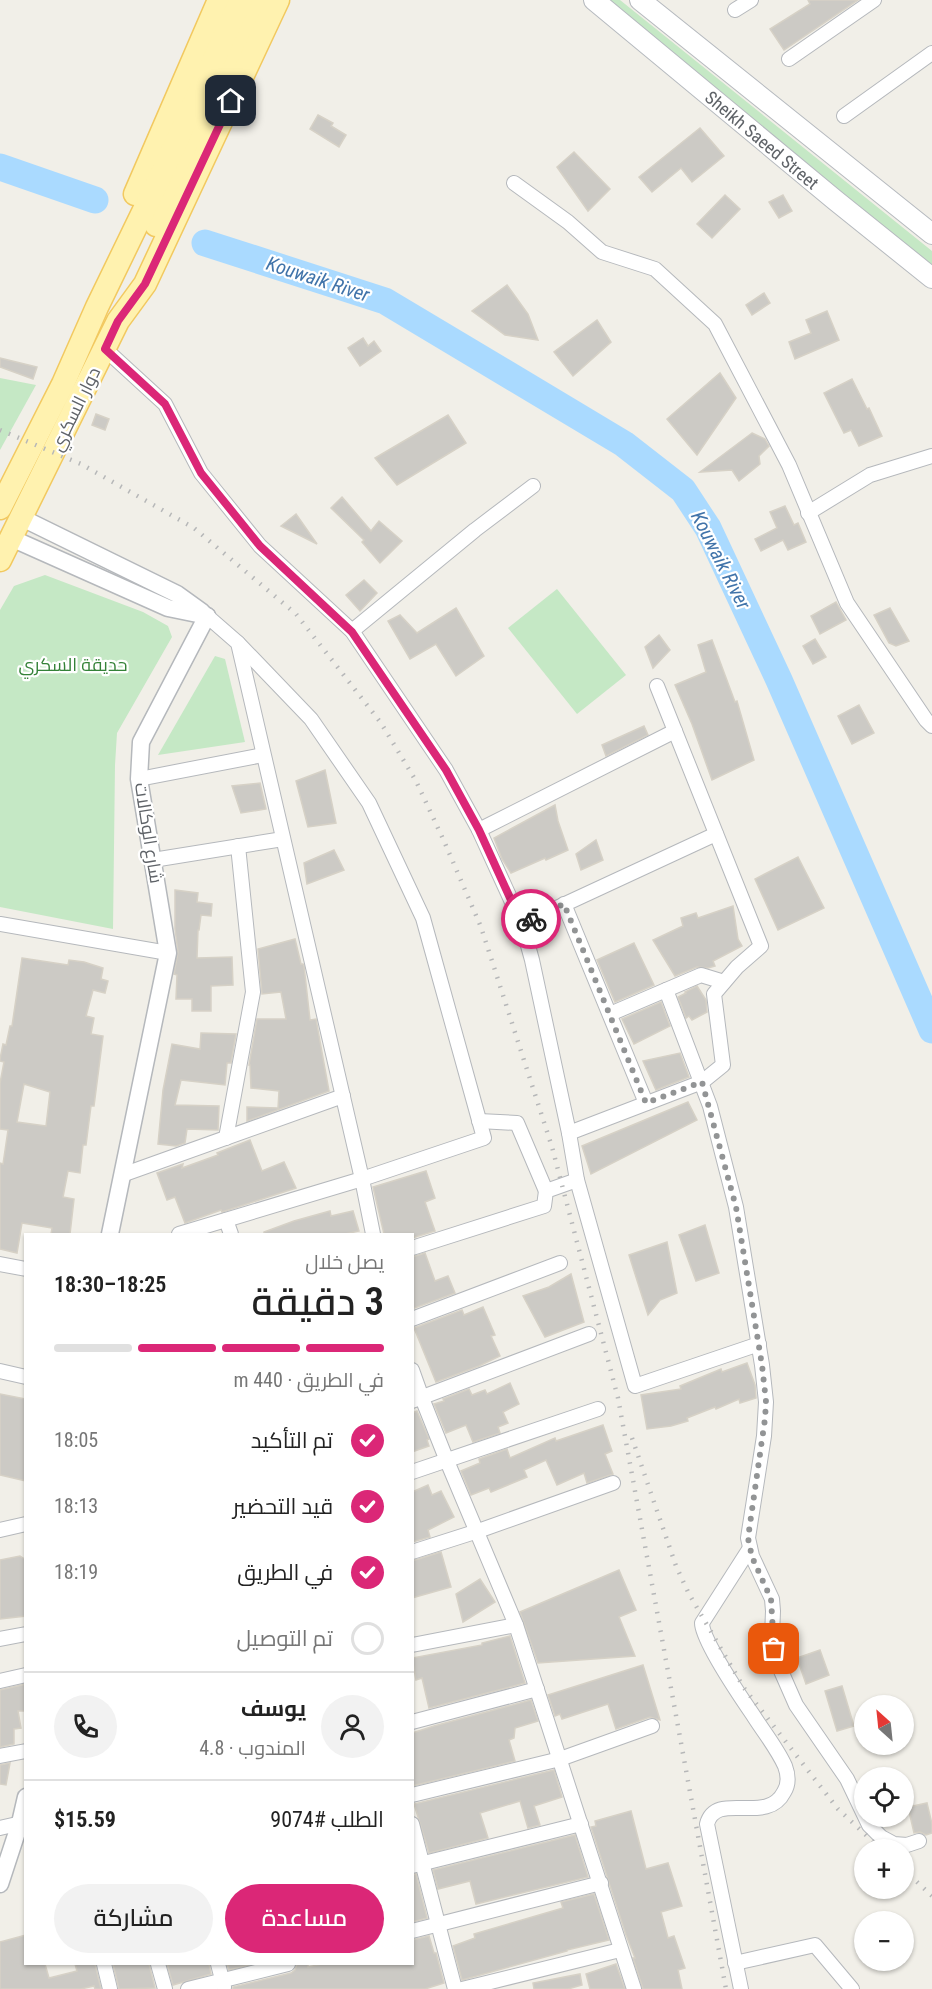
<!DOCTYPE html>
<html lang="ar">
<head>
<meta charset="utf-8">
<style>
	body { margin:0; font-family:"Roboto Condensed",Cairo,sans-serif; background:#f2f2f2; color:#222; direction:rtl; height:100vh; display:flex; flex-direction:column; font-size:22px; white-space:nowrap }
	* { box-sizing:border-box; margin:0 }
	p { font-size:20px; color:#767676 }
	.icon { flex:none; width:33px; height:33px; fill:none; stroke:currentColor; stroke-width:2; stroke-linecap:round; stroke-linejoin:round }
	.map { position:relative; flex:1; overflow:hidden; direction:ltr }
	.details { position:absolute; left:24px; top:1233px; width:390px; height:732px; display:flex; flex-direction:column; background:#fff; border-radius:0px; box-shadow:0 2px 4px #0004; direction:rtl }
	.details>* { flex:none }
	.needle { width:39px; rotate:333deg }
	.buttons { position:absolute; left:854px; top:1695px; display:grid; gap:12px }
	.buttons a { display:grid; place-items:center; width:60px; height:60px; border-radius:50%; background:#fff; box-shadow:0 2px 4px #0004; font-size:30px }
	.pin { position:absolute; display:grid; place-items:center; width:51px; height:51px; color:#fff; margin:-26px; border-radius:12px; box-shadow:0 3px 9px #0006 }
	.courier { position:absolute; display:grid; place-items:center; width:60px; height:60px; margin:-30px; border:4px solid #db2777; border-radius:50%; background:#fff; color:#222; box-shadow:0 2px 8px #0007 }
	.head em { font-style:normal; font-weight:600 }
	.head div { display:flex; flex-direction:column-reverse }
	.head { display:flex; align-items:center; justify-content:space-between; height:102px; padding:0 30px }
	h1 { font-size:39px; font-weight:600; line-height:45px }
	.bar { display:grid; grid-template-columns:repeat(4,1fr); gap:9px 6px; align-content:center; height:72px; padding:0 30px }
	.bar i { height:8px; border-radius:4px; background:#e0e0e0 }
	.bar .selected { background:#db2777 }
	.bar p { grid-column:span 4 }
	.line { display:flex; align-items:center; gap:15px; padding:0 30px; border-top:2px solid #e0e0e0 }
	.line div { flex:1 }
	.round { display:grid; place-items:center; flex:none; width:63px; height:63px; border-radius:32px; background:#f2f2f2 }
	ol { padding:0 30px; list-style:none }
	li { display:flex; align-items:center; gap:18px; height:66px }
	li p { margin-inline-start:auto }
	li .icon { padding:6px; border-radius:50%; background:#db2777; color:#fff; stroke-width:4 }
	li:last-child { color:#767676 }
	li i { width:33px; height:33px; border:3px solid #e0e0e0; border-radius:50% }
	.button { display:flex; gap:12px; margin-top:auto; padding:12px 30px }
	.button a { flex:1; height:69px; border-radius:36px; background:#db2777; color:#fff; font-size:24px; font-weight:600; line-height:69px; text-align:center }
	.button a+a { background:#f2f2f2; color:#222 }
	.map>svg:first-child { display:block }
	.green { fill:#c5e8c5 }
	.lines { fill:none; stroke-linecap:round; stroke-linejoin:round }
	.river { stroke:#aadaff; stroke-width:27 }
	.building { fill:#cccac5; stroke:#d6d1c6; stroke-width:1.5; fill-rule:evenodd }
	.minor-casing { stroke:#b5b8bc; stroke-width:16 }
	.tertiary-casing { stroke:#b5b8bc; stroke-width:19 }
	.secondary-casing { stroke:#b6babf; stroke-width:22 }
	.primary-casing { stroke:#f2c960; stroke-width:25 }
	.minor { stroke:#fff; stroke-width:14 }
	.tertiary { stroke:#fff; stroke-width:16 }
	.secondary { stroke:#fff; stroke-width:20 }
	.primary { stroke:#fff2af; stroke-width:22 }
	.rail { stroke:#b6b7b8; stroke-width:4.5; stroke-dasharray:1.5 8; stroke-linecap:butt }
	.done { stroke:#929495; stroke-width:6; stroke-dasharray:0 10.8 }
	.route { stroke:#db2777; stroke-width:8 }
	.labels { text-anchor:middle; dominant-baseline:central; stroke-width:4.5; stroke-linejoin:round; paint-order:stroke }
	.street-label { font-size:18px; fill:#5f6368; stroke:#fff }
	.park-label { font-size:18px; fill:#348238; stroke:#fff }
	.water-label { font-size:20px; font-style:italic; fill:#4174aa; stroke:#fff }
</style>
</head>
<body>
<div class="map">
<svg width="932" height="1989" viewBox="0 0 932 1989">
	<rect width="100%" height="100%" fill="#f1efe8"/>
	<!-- green -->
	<g class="green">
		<path d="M609,0H620L932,251V265C823,178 718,88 609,0Z"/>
		<polygon points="0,378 36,385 0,450"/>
		<polygon points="45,575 143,612 168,626 172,637 117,733 115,765 113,929 0,907 0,610 14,586"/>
		<polygon points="557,589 626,675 577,714 508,628"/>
		<polygon points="215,656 225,659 245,742 158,755"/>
	</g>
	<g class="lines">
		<!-- river -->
		<g class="river">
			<polyline points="0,167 95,200"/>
			<polyline points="205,243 385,301 624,444 683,490 708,528 779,680 932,1030"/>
		</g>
	</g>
	<!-- building -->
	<g class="building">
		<polygon points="808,0 858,0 784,50 770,29 810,4"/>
		<polygon points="318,115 333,123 331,126 346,135 339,147 310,129"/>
		<polygon points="700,128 724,156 692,182 681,168 652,192 639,177"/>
		<polygon points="574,152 610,189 588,211 557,167"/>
		<polygon points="725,195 740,209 712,238 697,224"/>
		<polygon points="783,195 792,211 779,218 769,202"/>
		<polygon points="507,285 528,314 538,340 505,335 472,311"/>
		<polygon points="764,293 770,303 752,315 746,305"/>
		<polygon points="827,311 839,340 795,359 789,342 811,333 806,320"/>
		<polygon points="597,320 611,342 573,376 554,352"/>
		<polygon points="363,338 368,346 374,341 381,351 360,366 348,348"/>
		<polygon points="0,358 37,367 33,379 0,367"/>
		<polygon points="720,373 736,398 697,455 667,419"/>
		<polygon points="852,379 867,409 869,408 882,436 859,446 851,430 844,433 824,393"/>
		<polygon points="96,414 109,419 105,430 92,425"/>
		<polygon points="448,415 466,443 397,485 375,458"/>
		<polygon points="752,433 765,439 769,446 759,456 760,464 739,481 732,470 700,472"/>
		<polygon points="342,497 371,531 379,521 402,541 380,563 362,542 364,540 331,508"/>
		<polygon points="785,506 794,525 798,523 806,542 788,550 783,540 761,551 755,539 777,528 770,512"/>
		<polygon points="296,514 317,544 281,526"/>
		<polygon points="364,580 377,593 360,611 346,595"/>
		<polygon points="836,602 846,620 820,634 811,616"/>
		<polygon points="456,608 484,656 456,676 436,644 410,659 388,621 400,615 417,633"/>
		<polygon points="890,608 909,641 896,646 889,643 874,615"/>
		<polygon points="659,635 670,650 653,668 645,647"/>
		<polygon points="815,639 826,657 813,664 803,646"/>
		<polygon points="712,640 735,702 737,701 754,760 712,780 692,724 675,685 706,672 698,645"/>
		<polygon points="859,705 874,733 852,744 838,716"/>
		<polygon points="644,726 648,735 606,756 602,745"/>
		<polygon points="325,770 336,823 308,827 296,781"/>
		<polygon points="260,783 266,809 241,813 232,786"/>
		<polygon points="555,805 558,821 568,850 546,860 545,858 511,873 502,859 494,838"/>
		<polygon points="596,840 603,860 581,870 576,854"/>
		<polygon points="334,850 344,870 307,884 304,863"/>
		<polygon points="798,857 824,908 778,930 755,879"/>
		<polygon points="175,890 198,893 197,902 212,904 211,916 201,915 199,930 198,930 197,958 232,957 233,985 211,986 211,1011 192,1011 192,999 176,999 177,975 174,974 178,952 175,929"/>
		<polygon points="733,906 738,939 742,946 713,961 715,966 708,968 697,967 675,976 653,940 683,926 681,918 696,913 698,918"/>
		<polygon points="295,939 301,964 303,964 304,966 310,1020 316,1019 329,1091 247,1121 247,1107 278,1108 279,1091 251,1088 250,1065 249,1065 257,1019 286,1019 281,992 262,994 258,949"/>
		<polygon points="634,943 654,985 615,1002 597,960"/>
		<path d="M22,958L68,965L69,960L84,962L103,968L101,979L108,981L105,993L93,990L86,1016L94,1018L91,1034L103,1036L94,1106H91L86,1145H83L80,1173L68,1171L63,1197L74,1199L70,1234H51L52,1228L22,1223L17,1253L0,1249V1163L3,1164L8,1130L0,1129V1083L4,1062L0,1061V1059L3,1044L6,1045L10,1026H12ZM24,1084L50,1092L46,1126L17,1122Z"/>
		<polygon points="697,986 706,1000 707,1012 692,1020 689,1016 686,1018 678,997 686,993 685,992"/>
		<polygon points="661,1002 670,1026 634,1044 622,1019"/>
		<polygon points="201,1033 236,1034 231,1063 227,1063 225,1085 181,1080 175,1105 219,1106 218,1130 187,1129 185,1143 176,1146 158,1144 163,1090 172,1044 200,1049"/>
		<polygon points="680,1053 689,1077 656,1090 643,1061"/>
		<polygon points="688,1102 697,1120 591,1174 582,1146"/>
		<polygon points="250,1140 262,1171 284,1162 296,1188 222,1212 221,1210 185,1223 175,1197 167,1200 157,1173 183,1164 182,1168 218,1155 217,1153"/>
		<polygon points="426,1171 435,1198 425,1202 435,1231 412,1238 412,1234 384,1234 373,1187"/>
		<polygon points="330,1211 331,1216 353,1211 359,1231 345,1234 264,1234 264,1232 294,1221"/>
		<polygon points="705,1225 719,1273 696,1281 679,1235"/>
		<polygon points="667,1242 677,1293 660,1300 648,1315 629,1255"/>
		<polygon points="425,1253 435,1281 448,1276 455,1293 412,1309 412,1257"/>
		<polygon points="571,1274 584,1322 545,1337 523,1296 549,1287"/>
		<polygon points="483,1307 495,1335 491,1336 500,1356 479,1366 436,1382 414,1328 462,1310 464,1315"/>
		<polygon points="747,1363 755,1385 756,1398 740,1403 739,1399 716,1409 715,1407 687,1418 688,1421 671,1426 647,1429 641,1395 681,1389 680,1386 721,1369 722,1372"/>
		<polygon points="510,1383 519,1404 503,1412 508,1423 498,1427 500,1433 473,1442 466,1425 446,1433 434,1404 444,1401 443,1399 469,1389 472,1395 485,1390 487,1394"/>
		<polygon points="0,1394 26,1399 26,1481 0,1475"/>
		<polygon points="417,1411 429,1439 427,1440 429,1446 412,1452 412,1413"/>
		<polygon points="603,1425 612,1451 605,1454 613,1474 587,1483 584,1473 557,1485 546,1460 524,1470 527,1477 491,1492 489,1488 471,1495 461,1471 480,1463 479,1459 507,1449 510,1458 555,1438 556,1441"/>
		<polygon points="428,1485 432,1495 441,1491 454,1517 428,1530 430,1537 412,1542 412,1492"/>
		<polygon points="441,1552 451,1587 412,1598 412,1561"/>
		<polygon points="20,1556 26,1560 26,1616 0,1619 0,1560"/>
		<polygon points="619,1570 636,1610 619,1617 635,1656 538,1663 520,1612"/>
		<polygon points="480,1579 495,1602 463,1622 456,1594"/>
		<polygon points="510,1636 525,1683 429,1708 422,1678 416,1680 412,1658 482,1645 482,1643"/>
		<polygon points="820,1650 829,1675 806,1684 797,1658"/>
		<polygon points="643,1665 660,1720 650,1717 616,1729 608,1704 562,1719 560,1714 555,1716 548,1695"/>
		<polygon points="26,1684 25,1711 18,1711 21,1728 14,1729 14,1744 0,1747 0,1690"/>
		<polygon points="842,1686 854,1726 837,1731 825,1691"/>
		<polygon points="531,1700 538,1721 515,1728 514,1738 509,1740 515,1761 412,1786 412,1733 434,1726"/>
		<polygon points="10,1763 6,1785 0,1784 0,1765"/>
		<polygon points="554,1770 562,1797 534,1806 540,1825 528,1828 520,1801 480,1813 488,1838 429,1853 414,1804"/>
		<polygon points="927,1803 932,1824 932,1833 926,1835 920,1832 914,1833 908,1807"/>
		<polygon points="631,1811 646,1869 668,1863 682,1906 661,1912 668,1938 674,1936 685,1968 678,1970 682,1989 643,1989 633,1958 635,1958 626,1935 591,1827 596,1826 595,1821"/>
		<polygon points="575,1835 588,1877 476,1904 470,1881 438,1889 433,1870"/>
		<polygon points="416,1874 427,1918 412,1922 412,1875"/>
		<polygon points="594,1894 609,1940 567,1950 567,1951 462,1980 453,1946 475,1938 474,1934 563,1908 561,1902"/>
		<polygon points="26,1935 26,1964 45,1964 49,1978 77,1971 75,1964 95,1964 101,1989 95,1989 94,1986 81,1989 0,1989 0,1942"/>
		<polygon points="429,1936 434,1953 436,1953 444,1983 425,1989 233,1989 233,1987 291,1973 295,1970 297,1964 308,1964 308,1967 322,1964 412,1964 412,1940"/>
		<polygon points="113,1964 149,1964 155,1988 119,1989"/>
		<polygon points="167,1964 209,1964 211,1974 173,1985"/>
		<polygon points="227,1964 253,1964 229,1970"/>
		<polygon points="616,1964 625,1989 590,1989 586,1974"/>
		<polygon points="580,1974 582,1985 568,1989 534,1989 533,1983"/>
	</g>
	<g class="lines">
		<defs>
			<g id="minor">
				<polyline points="735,10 751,0"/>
				<polyline points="789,59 874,0"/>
				<polyline points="844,116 932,53"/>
				<polyline points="514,183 568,222 602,252 655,269 715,324 789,465 847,603 926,720 932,726"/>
				<polyline points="105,349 165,404 201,473 260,546 352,631 446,770 479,830 522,924 532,960 569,1133 577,1180 635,1386 759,1344"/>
				<polyline points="808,513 870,475 932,456"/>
				<polyline points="207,616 238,643 362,1179 373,1234"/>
				<polyline points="352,631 475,530 533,486"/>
				<polyline points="139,779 263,755"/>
				<polyline points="479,830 675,731"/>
				<polyline points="153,860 283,839"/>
				<polyline points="564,904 646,1103"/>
				<polyline points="0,924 168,953"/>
				<polyline points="522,924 716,834"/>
				<polyline points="666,990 710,1106 736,1207 762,1365 766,1402 764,1436 748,1538 752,1556 772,1599 773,1611 772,1636 778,1664 796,1705 847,1779 869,1825 881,1837 894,1844 907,1845 919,1841"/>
				<polyline points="610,1014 701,975 724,982"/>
				<polyline points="479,1121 517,1123 546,1191"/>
				<polyline points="569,1133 702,1082 723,1065 714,994 737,967 761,946 657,686"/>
				<polyline points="226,1138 253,992 238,846"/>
				<polyline points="122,1175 343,1096"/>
				<polyline points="226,1220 231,1234"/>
				<polyline points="179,1234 362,1179 484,1138 423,918 369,803 311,719 238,643"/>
				<polyline points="412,1248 544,1206 546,1191 577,1180"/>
				<polyline points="0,1264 26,1269"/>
				<polyline points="412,1319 560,1263"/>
				<polyline points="412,1370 422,1398 447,1461 516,1625 634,1989"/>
				<polyline points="0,1371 26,1377"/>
				<polyline points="412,1401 589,1334"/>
				<polyline points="412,1472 598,1409"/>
				<polyline points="0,1530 26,1524"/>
				<polyline points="412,1552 478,1531 613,1483"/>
				<polyline points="0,1639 26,1634"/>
				<polyline points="412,1645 516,1625"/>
				<polyline points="0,1681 26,1675"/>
				<polyline points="412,1722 537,1689"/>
				<polyline points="0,1756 26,1751"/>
				<polyline points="412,1795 560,1759 652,1726"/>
				<polyline points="412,1824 455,1989"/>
				<polyline points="0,1828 26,1822"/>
				<polyline points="412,1866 581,1824"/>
				<polyline points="412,1931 601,1883"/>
				<polyline points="735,1963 815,1945 852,1989"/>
				<polyline points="104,1964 110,1989"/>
				<polyline points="158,1964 165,1989"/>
				<polyline points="218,1964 224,1987"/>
				<polyline points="188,1989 288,1964"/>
				<polyline points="462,1989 620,1950"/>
				<path d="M741,1989L707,1824C716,1790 767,1826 784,1792C789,1784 788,1774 785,1766C777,1748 763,1731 753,1715C742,1699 702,1640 702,1623L750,1548"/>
			</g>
			<g id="tertiary">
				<polyline points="22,518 177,594 202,612"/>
				<polyline points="11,538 168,608 207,616"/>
				<polyline points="110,1234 168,953 139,779 141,742 207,616"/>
				<polyline points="0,1884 20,1823 26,1797"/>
			</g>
			<g id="secondary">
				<polyline points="594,0 835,200 932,278"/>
				<polyline points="640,0 932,234"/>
			</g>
			<g id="primary">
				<polyline points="135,194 219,0"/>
				<polyline points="156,225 258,0"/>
				<polyline points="0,508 63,384 97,307 162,173 241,0"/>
				<polyline points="0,560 118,321 145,284 278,0"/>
			</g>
		</defs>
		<!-- minor casing -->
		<use href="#minor" class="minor-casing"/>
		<!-- tertiary casing -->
		<use href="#tertiary" class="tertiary-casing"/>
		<!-- secondary casing -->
		<use href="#secondary" class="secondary-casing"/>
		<!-- primary casing -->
		<use href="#primary" class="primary-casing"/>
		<!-- minor -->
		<use href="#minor" class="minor"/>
		<!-- tertiary -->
		<use href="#tertiary" class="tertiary"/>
		<!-- secondary -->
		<use href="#secondary" class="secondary"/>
		<!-- primary -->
		<use href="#primary" class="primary"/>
		<!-- rail -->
		<g class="rail">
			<polyline points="0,430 81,464 194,528 296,614 381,723 416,781 444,841 481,927 552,1147 618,1398 726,1989"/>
			<polyline points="632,1438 676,1566 689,1594 744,1688 838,1809 882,1850"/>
			<polyline points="903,1869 932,1896"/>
		</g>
	</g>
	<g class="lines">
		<!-- done -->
		<polyline class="done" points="531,919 564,904 646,1103 702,1082 736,1207 762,1365 766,1402 765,1419 748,1538 752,1557 771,1599 774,1649"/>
		<!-- route -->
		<polyline class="route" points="231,101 145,284 118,321 105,349 165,404 201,473 260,546 352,632 446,770 479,830 522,924 531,919"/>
	</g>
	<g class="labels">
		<!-- street labels -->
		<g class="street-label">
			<text transform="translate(762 140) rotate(40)">Sheikh Saeed Street</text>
			<text transform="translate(75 409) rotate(-64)">دوار السكري</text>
			<text transform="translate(149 833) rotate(81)">شارع الوكالات</text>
		</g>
		<!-- park labels -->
		<g class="park-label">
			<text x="73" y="664">حديقة السكري</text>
		</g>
		<!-- water labels -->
		<g class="water-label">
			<text transform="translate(318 279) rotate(18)">Kouwaik River</text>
			<text transform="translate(721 560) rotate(63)">Kouwaik River</text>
		</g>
	</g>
</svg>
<div class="buttons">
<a><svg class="needle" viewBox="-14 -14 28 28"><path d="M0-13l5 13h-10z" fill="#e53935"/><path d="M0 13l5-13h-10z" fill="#767676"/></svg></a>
<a><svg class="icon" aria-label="locate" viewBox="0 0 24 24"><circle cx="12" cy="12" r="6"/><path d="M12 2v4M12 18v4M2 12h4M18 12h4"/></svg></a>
<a>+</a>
<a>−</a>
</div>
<div class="pin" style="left:774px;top:1649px;background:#ea580c"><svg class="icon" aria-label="bag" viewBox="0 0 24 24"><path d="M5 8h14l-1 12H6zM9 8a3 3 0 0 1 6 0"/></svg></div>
<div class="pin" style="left:231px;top:101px;background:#1f2937"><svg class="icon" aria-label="home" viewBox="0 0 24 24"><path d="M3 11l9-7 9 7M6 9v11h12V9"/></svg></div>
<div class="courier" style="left:531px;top:919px"><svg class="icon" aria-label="bike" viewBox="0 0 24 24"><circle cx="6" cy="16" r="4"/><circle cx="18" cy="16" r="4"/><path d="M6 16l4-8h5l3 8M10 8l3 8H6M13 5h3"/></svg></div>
<section class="details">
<div class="head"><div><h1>3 دقيقة</h1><p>يصل خلال</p></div><em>18:25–18:30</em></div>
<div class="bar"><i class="selected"></i><i class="selected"></i><i class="selected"></i><i></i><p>في الطريق · 440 m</p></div>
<ol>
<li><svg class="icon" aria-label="check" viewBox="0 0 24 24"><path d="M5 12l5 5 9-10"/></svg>تم التأكيد<p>18:05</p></li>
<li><svg class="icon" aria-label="check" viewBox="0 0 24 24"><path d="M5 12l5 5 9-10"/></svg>قيد التحضير<p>18:13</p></li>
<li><svg class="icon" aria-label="check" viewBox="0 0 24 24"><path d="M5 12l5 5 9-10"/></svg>في الطريق<p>18:19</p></li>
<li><i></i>تم التوصيل</li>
</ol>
<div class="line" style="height:108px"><a class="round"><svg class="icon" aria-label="person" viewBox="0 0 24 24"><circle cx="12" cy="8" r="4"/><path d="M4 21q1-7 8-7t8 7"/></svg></a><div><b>يوسف</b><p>المندوب · 4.8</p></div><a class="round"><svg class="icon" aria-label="phone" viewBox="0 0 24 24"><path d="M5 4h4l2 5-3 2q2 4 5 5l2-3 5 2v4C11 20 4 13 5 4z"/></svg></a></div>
<div class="line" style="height:78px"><div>الطلب #9074</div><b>$15.59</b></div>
<div class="button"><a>مساعدة</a><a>مشاركة</a></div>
</section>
</div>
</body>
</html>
